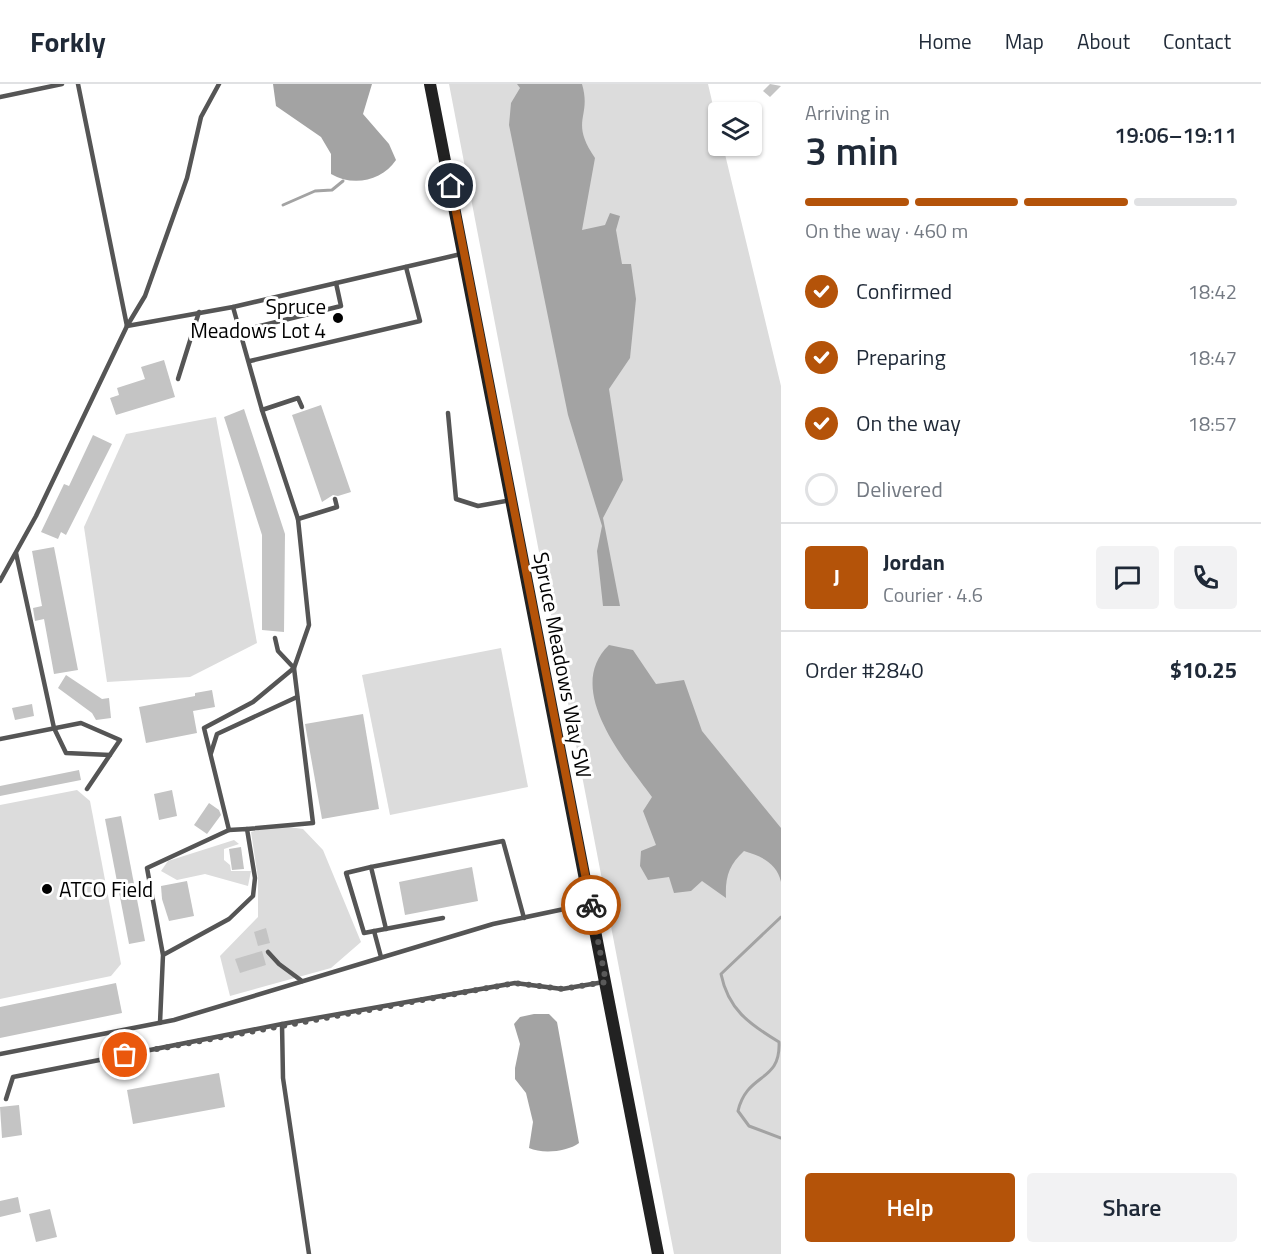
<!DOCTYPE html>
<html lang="en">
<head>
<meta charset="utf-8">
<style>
	body { margin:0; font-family:"Titillium Web",sans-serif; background:#f2f2f3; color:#1f2937; height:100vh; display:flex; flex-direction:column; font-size:22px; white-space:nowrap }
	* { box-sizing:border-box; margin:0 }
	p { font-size:20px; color:#747a83 }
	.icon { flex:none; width:33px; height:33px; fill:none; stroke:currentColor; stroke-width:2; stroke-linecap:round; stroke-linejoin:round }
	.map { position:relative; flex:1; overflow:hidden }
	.panel { display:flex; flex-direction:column; background:#fff; width:480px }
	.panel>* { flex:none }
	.tools { position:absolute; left:708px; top:18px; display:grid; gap:12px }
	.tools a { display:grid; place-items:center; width:54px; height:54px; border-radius:6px; background:#fff; box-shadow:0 2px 4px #0004; font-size:30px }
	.pin { position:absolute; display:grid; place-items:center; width:51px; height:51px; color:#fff; margin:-26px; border:3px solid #fff; border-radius:50%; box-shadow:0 2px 6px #0007 }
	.courier { position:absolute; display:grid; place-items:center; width:60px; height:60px; margin:-30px; border:4px solid #b45309; border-radius:50%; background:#fff; color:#222; box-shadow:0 2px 8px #0007 }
	.summary em { font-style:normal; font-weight:600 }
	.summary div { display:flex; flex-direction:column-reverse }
	.summary { display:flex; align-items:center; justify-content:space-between; height:102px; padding:0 24px }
	h1 { font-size:39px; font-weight:600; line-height:45px }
	.bar { display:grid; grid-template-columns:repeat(4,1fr); gap:9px 6px; align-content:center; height:72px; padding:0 24px }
	.bar i { height:8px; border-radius:4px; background:#e0e1e3 }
	.bar .on { background:#b45309 }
	.bar p { grid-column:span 4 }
	.line { display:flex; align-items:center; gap:15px; padding:0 24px; border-top:2px solid #e0e1e3 }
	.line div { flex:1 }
	.round { display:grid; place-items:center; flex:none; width:63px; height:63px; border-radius:6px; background:#f2f2f3 }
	ol { padding:0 24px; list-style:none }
	li { display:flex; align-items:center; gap:18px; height:66px }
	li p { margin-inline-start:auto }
	li .icon { padding:6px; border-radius:50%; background:#b45309; color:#fff; stroke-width:4 }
	li:last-child { color:#747a83 }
	li i { width:33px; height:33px; border:3px solid #e0e1e3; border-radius:50% }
	.button { display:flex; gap:12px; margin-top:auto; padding:12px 24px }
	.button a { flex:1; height:69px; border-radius:6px; background:#b45309; color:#fff; font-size:24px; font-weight:600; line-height:69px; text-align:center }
	.button a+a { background:#f2f2f3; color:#1f2937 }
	header { display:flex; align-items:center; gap:36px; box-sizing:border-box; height:84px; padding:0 30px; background:#fff; border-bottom:2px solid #e0e1e3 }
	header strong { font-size:28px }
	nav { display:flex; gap:33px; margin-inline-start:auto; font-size:21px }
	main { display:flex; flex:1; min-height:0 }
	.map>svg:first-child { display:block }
	.green { fill:#dcdcdc }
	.water { fill:#a3a3a3 }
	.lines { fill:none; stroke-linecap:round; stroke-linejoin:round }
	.stream { stroke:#a3a3a3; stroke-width:3 }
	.building { fill:#c4c4c4 }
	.service { stroke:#555; stroke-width:4.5 }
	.secondary { stroke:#222; stroke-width:12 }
	.done { stroke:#595959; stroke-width:6; stroke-dasharray:0 10.8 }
	.route { stroke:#b45309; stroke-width:8 }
	.poi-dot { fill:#000; stroke:#fff; stroke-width:2 }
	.labels { text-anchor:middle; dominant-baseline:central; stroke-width:6; stroke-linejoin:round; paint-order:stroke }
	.poi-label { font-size:21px; fill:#000; stroke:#fff; text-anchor:end }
	.street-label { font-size:21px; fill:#000; stroke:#fff }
</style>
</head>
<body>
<header>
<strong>Forkly</strong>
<nav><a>Home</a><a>Map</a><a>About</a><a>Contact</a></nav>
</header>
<main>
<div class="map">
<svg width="781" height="1170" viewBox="0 0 781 1170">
	<rect width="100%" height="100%" fill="#fff"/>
	<!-- green -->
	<g class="green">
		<polygon points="449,0 708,0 718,43 718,62 723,62 781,302 781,1170 674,1170"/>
		<polygon points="216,333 257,559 190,593 107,598 84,443 126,350"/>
		<polygon points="501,564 528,703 390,731 362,591"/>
		<polygon points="77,706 90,717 121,880 111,892 0,915 0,721"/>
		<polygon points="275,741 303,745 323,766 361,858 331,884 230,912 220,872 258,833 258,794 251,748"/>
		<polygon points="234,756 239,760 224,765 224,776 230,781 231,787 251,787 248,802 205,790 177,796 161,787 168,777"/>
	</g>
	<!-- water -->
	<g class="water">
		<path d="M273,0H372L363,30L389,60L396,76C382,97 353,103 331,90V70L321,53L276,22Z"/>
		<path d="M517,0H582C592,34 569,36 595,74L582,146L605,141L610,129L620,132L616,146L622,180H631L636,215L630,274L609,305L623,396L603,434L620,522H603L597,467L602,442L568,331L509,41L511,19L520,4Z"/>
		<path d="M609,561L633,566L656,600L684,596L702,647L781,744V798C777,779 761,772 744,767C729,781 725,793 726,814L702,797L691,807L674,809L669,793L648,796L640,782L641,767L656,761L643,727L652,713C625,676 563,605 609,561Z"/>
		<path d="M534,930H549L557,938L579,1059C567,1068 542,1070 529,1064L533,1038L526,1009L515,995V984L520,960L514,940L520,933Z"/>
	</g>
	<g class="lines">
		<!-- stream -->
		<g class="stream">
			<polyline points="283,121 315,107 332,106 343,97"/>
			<path d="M781,833L721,890C728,925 749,940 779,958C781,999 747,988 738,1027L749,1042L781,1054"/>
		</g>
	</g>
	<!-- building -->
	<g class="building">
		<polygon points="770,0 781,2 770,13 763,7"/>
		<polygon points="164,276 175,313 116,331 110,314 119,311 117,304 145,295 141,283"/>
		<polygon points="321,321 351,408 338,412 333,411 322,418 292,331"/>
		<polygon points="244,325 285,450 284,548 262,546 262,451 224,333"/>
		<polygon points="93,351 112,360 66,451 61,448 58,455 41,448 64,400 69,402"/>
		<polygon points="54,463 78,586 54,590 44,535 35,537 33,524 42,522 32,467"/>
		<polygon points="66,591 102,615 109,614 111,634 96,636 92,629 58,604"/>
		<polygon points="212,606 215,623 193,627 197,649 146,659 139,623 195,612 195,609"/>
		<polygon points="32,620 34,632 15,636 12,624"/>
		<polygon points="363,630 379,725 322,735 305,640"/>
		<polygon points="79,686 81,696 0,712 0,702"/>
		<polygon points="172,706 177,732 159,736 154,710"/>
		<polygon points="209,719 219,726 221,731 207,750 194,741"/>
		<polygon points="121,732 145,857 129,860 105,735"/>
		<polygon points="241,763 244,785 232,786 229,765"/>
		<polygon points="472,783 478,817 405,831 399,798"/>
		<polygon points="187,797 194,832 169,837 162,815 161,802"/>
		<polygon points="266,844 270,859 258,862 254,848"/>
		<polygon points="262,867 266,881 240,889 235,875"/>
		<polygon points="116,899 122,929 0,954 0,923"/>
		<polygon points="219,989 225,1023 133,1040 127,1006"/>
		<polygon points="19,1021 22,1051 2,1054 0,1023"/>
		<polygon points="18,1113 21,1128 0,1133 0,1117"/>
		<polygon points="50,1125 57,1153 36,1158 29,1130"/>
	</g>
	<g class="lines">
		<!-- service -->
		<g class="service">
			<polyline points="78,0 127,242"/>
			<polyline points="0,13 62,0"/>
			<polyline points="127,242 233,223 461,170"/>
			<polyline points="256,243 341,222 336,199"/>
			<polyline points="250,277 420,237 406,183"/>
			<polyline points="178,295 199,228"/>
			<polyline points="262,326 298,314 302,323"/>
			<polyline points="448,329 456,415 478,422 511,416"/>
			<polyline points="298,435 337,423 335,415"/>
			<polyline points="16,469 54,644 66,669 110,671"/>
			<polyline points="0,497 36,432 127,242 145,212 187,94 201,33 219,0"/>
			<polyline points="0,655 81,639 120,656 87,705"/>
			<polyline points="211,669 217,650 297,613"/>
			<polyline points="247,745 313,739 294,584 278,567 275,554"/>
			<polyline points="229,746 204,644 253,618 294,584 309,541 298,435 262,326 233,223"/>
			<polyline points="371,783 346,789 364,849 443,834"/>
			<polyline points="386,845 371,783 503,757 524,834"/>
			<polyline points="374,847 381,873"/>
			<polyline points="268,868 279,880 302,897"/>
			<polyline points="160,939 163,871 147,784 229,746 247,745 255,794 253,812 229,835 163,871"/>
			<polyline points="282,940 283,994 309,1170"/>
			<polyline points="0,970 174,936 493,840 588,820"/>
			<polyline points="6,1015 13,993 282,940 515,899 562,905 604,898"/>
		</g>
		<!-- secondary -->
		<polyline class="secondary" points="430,0 658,1170"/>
	</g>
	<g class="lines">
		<!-- done -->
		<polyline class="done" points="125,971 515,899 562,905 606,898 591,821"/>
		<!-- route -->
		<polyline class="route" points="451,102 591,821"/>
	</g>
	<!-- markers -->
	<g class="poi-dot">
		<circle cx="338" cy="234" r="6"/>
		<circle cx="47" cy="805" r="6"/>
	</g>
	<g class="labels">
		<!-- poi labels -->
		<g class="poi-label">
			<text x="326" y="222">Spruce<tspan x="326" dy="24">Meadows Lot 4</tspan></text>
			<text x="59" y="805" text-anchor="start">ATCO Field</text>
		</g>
		<!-- street labels -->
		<g class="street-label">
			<text transform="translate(563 581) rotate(79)">Spruce Meadows Way SW</text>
		</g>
	</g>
</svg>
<div class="tools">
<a><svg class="icon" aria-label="layers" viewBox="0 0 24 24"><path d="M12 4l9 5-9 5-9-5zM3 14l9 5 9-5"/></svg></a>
</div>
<div class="pin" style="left:125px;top:971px;background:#ea580c"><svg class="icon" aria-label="bag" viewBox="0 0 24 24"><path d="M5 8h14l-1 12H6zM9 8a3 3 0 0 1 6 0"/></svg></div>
<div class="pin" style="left:451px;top:102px;background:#1f2937"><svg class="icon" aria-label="home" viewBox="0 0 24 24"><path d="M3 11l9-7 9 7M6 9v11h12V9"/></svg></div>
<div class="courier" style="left:591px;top:821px"><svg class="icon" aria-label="bike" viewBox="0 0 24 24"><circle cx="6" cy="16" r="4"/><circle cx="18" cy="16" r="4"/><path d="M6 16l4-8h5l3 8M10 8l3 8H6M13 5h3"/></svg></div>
</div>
<section class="panel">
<div class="summary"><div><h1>3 min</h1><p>Arriving in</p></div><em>19:06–19:11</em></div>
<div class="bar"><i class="on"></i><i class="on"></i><i class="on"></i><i></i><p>On the way · 460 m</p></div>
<ol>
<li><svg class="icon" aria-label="check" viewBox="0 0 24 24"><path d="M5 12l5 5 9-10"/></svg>Confirmed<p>18:42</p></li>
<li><svg class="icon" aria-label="check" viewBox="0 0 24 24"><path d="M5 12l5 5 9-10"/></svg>Preparing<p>18:47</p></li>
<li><svg class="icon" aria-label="check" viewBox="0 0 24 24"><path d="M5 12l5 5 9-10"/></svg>On the way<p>18:57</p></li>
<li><i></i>Delivered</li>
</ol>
<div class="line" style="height:108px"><b class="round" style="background:#b45309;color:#fff">J</b><div><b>Jordan</b><p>Courier · 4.6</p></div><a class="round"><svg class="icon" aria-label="chat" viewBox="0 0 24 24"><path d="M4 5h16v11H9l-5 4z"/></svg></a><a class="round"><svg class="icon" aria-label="phone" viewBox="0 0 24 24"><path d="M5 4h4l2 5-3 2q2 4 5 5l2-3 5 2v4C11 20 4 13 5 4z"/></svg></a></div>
<div class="line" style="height:78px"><div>Order #2840</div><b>$10.25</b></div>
<div class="button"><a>Help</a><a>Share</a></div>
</section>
</main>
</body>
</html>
